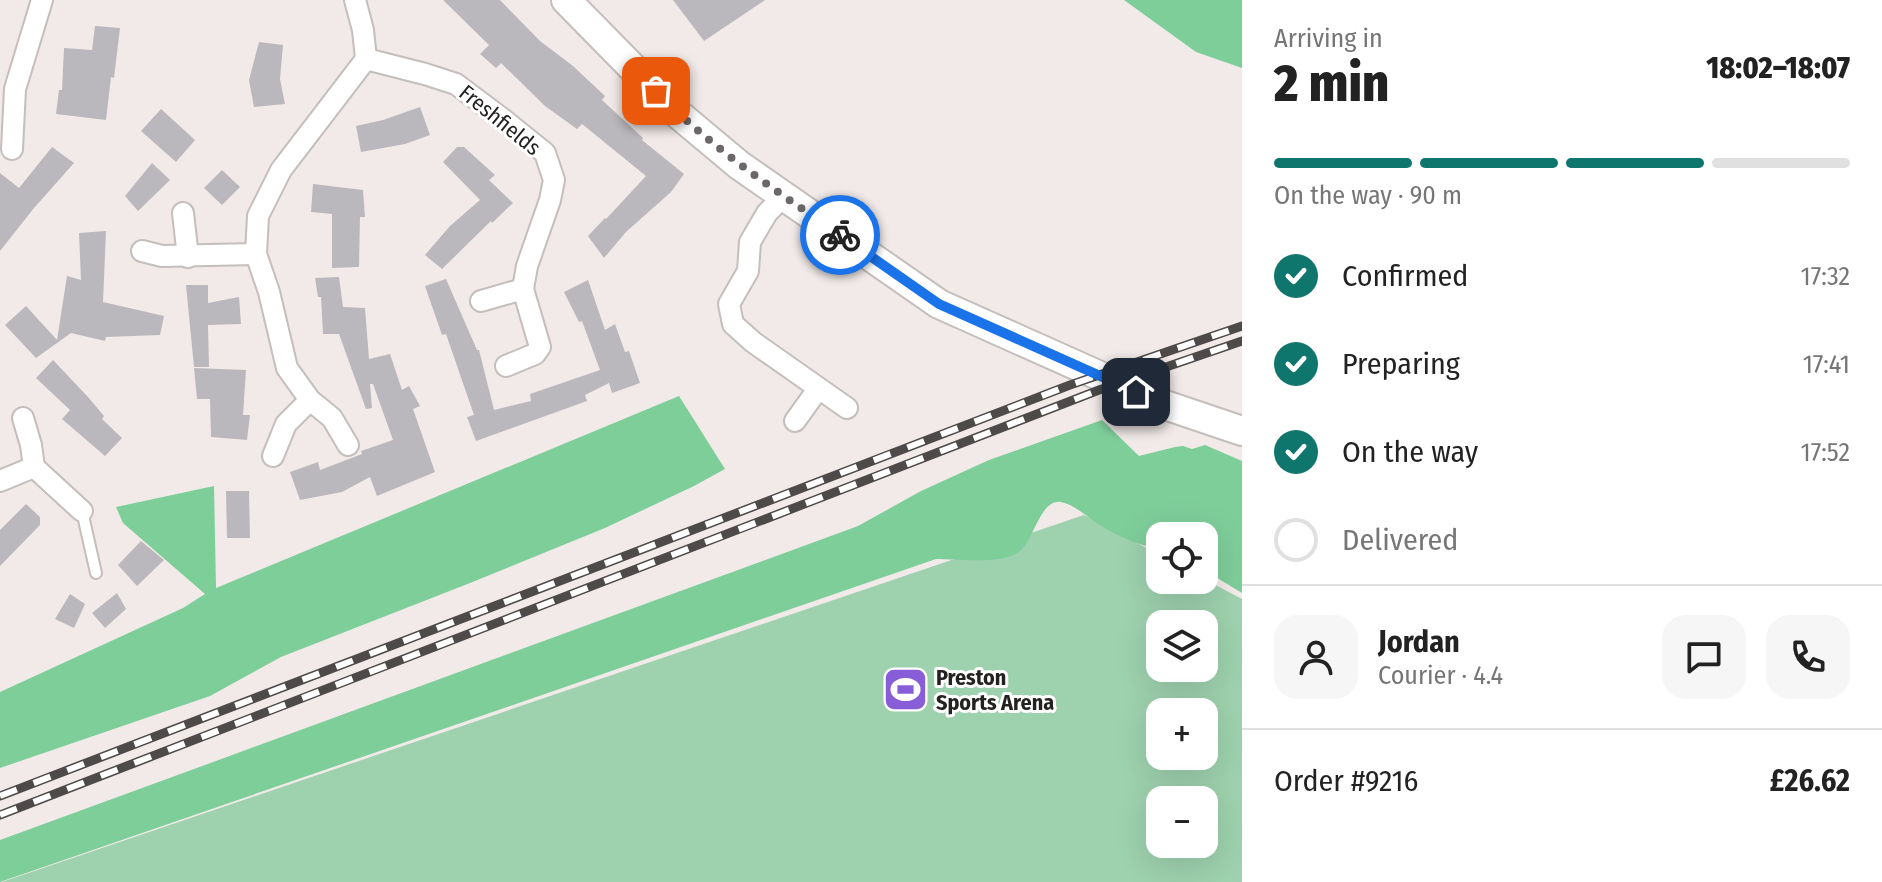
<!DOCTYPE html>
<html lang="en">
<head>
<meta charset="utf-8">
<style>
	body { margin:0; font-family:"Fira Sans Condensed",sans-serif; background:#f6f6f6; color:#222; height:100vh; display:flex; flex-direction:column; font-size:30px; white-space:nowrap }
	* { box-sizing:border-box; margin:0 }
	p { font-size:26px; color:#767676 }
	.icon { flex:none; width:44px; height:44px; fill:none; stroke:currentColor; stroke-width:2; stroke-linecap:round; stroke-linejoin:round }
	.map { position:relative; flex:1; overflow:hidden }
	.sheet { display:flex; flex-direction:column; background:#fff; width:640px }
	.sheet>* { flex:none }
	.controls { position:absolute; left:1146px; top:522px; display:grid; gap:16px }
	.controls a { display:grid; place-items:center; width:72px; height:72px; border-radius:16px; background:#fff; box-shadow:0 8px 32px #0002; font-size:40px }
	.pin { position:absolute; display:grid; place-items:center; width:68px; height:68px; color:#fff; margin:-34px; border-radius:16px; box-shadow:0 4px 12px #0006 }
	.courier { position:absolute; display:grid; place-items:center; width:80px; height:80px; margin:-40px; border:6px solid #1a73e8; border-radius:50%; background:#fff; color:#222; box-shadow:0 2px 10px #0007 }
	.head em { font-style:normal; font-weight:800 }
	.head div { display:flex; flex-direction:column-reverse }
	.head { display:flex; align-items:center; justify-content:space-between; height:136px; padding:0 32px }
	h1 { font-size:52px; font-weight:800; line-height:60px }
	.bar { display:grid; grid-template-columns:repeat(4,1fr); gap:12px 8px; align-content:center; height:96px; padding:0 32px }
	.bar i { height:10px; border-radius:6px; background:#e0e0e0 }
	.bar .active { background:#0f766e }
	.bar p { grid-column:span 4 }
	.line { display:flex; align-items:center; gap:20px; padding:0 32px; border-top:2px solid #e0e0e0 }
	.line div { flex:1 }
	.round { display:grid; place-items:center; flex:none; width:84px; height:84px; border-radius:24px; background:#f6f6f6 }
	ol { padding:0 32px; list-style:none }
	li { display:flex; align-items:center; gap:24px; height:88px }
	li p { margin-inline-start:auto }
	li .icon { padding:8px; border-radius:50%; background:#0f766e; color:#fff; stroke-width:4 }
	li:last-child { color:#767676 }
	li i { width:44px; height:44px; border:4px solid #e0e0e0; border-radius:50% }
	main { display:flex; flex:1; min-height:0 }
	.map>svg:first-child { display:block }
	.green { fill:#9ed1ae; fill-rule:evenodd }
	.forest { fill:#7ece9a }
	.building { fill:#bbb8bd }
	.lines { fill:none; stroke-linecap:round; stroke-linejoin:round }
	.lane-casing { stroke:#c4bebc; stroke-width:14 }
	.street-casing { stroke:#c4bebc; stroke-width:24 }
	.secondary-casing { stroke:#c4bebc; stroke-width:32 }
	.lane { stroke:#fff; stroke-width:10 }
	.street { stroke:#fff; stroke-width:20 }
	.secondary { stroke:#fff; stroke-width:28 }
	.rail-casing { stroke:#4d4a49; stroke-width:9 }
	.rail { stroke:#fff; stroke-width:6; stroke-dasharray:18; stroke-linecap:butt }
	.done { stroke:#6c6867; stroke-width:8; stroke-dasharray:0 14.4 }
	.route { stroke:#1a73e8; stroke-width:10 }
	.labels { text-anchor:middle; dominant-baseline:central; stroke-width:6; stroke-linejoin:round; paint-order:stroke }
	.street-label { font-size:22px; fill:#242221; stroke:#fff }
	.poi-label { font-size:22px; font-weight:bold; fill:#242221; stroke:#fff; text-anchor:start }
</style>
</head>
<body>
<main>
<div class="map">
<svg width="1242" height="882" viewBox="0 0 1242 882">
	<rect width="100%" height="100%" fill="#f1eae8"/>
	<!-- green -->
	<path class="green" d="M1084,515L1160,555V580L1204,579L1242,599V882H2ZM1160,624H1204V668H1160ZM1160,712H1204V756H1160ZM1160,800H1204V844H1160Z"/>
	<!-- forest -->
	<g class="forest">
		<polygon points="1124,0 1242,0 1242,68 1196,52"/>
		<polygon points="679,396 725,469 694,486 605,528 470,583 281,657 210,696 0,768 0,692 183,608 205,594 123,523 116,507 214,486 216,588"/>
		<path d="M1102,420L1139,456L1175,447L1183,446L1192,449L1205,445L1242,461V593L1204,570V536H1160V550C1140,545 1121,538 1103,527C1090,520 1076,505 1061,502C1040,499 1034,540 1020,551C1004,565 958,559 936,559L0,882V840L858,526L921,491L989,460Z"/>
	</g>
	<!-- building -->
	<g class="building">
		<polygon points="443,0 500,0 540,41 573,66 605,96 602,100 643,138 642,140 684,174 671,192 626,232 604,258 588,236 605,218 606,219 646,176 582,124 577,129 545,106 501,63 496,68 480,54 489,45"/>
		<polygon points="673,0 765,0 704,41"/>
		<polygon points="95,26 120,28 114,78 111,77 106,120 56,114 59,90 62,90 64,48 92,50"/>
		<polygon points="259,42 283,45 280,79 285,104 254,107 249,80"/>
		<polygon points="420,107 430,135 405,144 361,152 356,126 383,120"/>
		<polygon points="161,109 195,140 176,162 141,131"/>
		<polygon points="52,147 74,163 34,208 0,251 0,173 19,188"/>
		<polygon points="457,147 464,147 495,175 489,180 513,203 492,223 491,221 442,269 425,255 450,226 480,200 443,162"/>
		<polygon points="152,163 170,180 138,211 125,196"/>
		<polygon points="222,170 240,187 222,205 204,188"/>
		<polygon points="313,184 363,190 365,217 360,217 359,267 332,268 332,214 311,212"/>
		<polygon points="106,231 103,302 164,316 160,335 106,337 105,341 71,333 36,358 5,325 26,306 57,340 67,276 81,280 79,233"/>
		<polygon points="339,277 343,307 365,308 369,359 390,354 402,390 409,386 420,406 413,409 435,472 377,496 370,477 342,492 300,500 290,472 318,462 320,470 362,454 361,451 393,440 373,384 370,384 372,408 366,409 339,334 323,334 321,297 318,297 315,278"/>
		<polygon points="446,279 477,350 479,350 494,410 531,401 530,394 600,370 582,321 579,322 564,292 588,280 605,330 615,324 625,352 629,351 640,383 612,393 609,383 585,395 587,401 476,441 467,417 474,415 446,334 442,335 425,286"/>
		<polygon points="186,285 208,285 208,303 239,297 241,324 208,325 209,367 194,367"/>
		<polygon points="53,360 88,397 104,416 102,419 122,438 105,456 62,419 70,410 36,378"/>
		<polygon points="194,368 246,370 243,415 250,415 247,440 211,437 210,399 197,399"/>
		<polygon points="226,491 249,491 250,538 227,538"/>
		<polygon points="26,504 40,517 40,525 0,566 0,530"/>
		<polygon points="141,541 164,560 137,586 118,565"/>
		<polygon points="117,593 126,609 105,628 92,613"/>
		<polygon points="70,594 85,604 74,628 55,619"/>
	</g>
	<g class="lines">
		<defs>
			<polyline id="lane" points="82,511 96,573"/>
			<g id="street">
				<polyline points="366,59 425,74 456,84 504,120 545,153 554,180 550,200 527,266 523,289 540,347 535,354 506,366"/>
				<polyline points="12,149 15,89 42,0"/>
				<polyline points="784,196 767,213 750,242 748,271 729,304 733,324 753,342 847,408"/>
				<polyline points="183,213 188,257"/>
				<polyline points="142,251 162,256 256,254"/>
				<polyline points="481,301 523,289"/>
				<polyline points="23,418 31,445 34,467"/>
				<polyline points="795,421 818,389"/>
				<polyline points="348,445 332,418 310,400 287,368 269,292 256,254 258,216 281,170 366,59 363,30 355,0"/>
				<polyline points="273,456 286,424 310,400"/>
				<polyline points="0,481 34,467 82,511"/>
			</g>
			<polyline id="secondary" points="566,0 678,114 739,165 939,304 1165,405 1242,431"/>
		</defs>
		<!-- lane casing -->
		<use href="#lane" class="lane-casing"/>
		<!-- street casing -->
		<use href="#street" class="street-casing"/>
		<!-- secondary casing -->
		<use href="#secondary" class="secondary-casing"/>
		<!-- lane -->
		<use href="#lane" class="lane"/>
		<!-- street -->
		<use href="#street" class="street"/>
		<!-- secondary -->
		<use href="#secondary" class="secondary"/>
		<defs>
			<g id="rail">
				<polyline points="0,796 1070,385 1242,326"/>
				<polyline points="0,815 1099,390 1242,341"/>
			</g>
		</defs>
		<!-- rail casing -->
		<use href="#rail" class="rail-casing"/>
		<!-- rail -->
		<use href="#rail" class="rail"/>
	</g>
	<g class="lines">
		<!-- done -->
		<path class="done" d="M656,91C710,147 775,190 840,235"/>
		<!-- route -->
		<polyline class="route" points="840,235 939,304 1136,392"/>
	</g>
	<!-- icons -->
	<defs>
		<symbol id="stadium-square" viewBox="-11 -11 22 22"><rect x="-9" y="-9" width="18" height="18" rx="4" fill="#875ed8" stroke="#fff"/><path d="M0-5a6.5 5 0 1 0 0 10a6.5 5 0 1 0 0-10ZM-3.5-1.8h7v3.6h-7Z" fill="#fff"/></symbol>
	</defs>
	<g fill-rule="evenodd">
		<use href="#stadium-square" x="880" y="664" width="51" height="51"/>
	</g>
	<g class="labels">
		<!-- street labels -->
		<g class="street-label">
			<text transform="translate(500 120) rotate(39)">Freshfields</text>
		</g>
		<!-- poi labels -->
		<g class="poi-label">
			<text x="936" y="677">Preston<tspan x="936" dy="25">Sports Arena</tspan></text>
		</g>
	</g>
</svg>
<div class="controls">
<a><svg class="icon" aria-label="locate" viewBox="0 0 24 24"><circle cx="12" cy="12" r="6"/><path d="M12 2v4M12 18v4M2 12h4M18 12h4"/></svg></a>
<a><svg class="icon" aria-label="layers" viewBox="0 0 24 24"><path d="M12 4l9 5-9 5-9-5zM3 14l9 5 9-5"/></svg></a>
<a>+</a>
<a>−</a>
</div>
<div class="pin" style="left:656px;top:91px;background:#ea580c"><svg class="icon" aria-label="bag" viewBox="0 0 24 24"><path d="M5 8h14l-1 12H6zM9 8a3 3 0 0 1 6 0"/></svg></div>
<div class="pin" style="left:1136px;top:392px;background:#1f2937"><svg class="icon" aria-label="home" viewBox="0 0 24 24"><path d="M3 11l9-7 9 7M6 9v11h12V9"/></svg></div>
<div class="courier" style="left:840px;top:235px"><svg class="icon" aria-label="bike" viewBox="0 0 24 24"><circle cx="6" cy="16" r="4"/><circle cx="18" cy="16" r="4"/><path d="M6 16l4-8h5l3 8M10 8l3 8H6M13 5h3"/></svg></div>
</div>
<section class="sheet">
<div class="head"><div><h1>2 min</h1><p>Arriving in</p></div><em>18:02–18:07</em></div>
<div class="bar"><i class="active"></i><i class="active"></i><i class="active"></i><i></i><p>On the way · 90 m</p></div>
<ol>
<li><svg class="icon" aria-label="check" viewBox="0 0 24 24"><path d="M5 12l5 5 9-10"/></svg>Confirmed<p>17:32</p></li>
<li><svg class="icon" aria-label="check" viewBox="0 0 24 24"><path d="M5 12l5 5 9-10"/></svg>Preparing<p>17:41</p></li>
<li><svg class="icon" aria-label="check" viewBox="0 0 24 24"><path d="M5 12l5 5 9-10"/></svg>On the way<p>17:52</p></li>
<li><i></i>Delivered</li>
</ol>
<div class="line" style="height:144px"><a class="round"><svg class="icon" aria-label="person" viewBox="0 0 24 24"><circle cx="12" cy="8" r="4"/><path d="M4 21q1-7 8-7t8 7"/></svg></a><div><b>Jordan</b><p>Courier · 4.4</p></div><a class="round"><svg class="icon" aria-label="chat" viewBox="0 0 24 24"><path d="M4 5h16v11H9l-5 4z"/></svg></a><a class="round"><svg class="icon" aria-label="phone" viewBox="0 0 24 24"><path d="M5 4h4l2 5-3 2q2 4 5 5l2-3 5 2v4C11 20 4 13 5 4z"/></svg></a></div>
<div class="line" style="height:104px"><div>Order #9216</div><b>£26.62</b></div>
</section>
</main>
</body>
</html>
